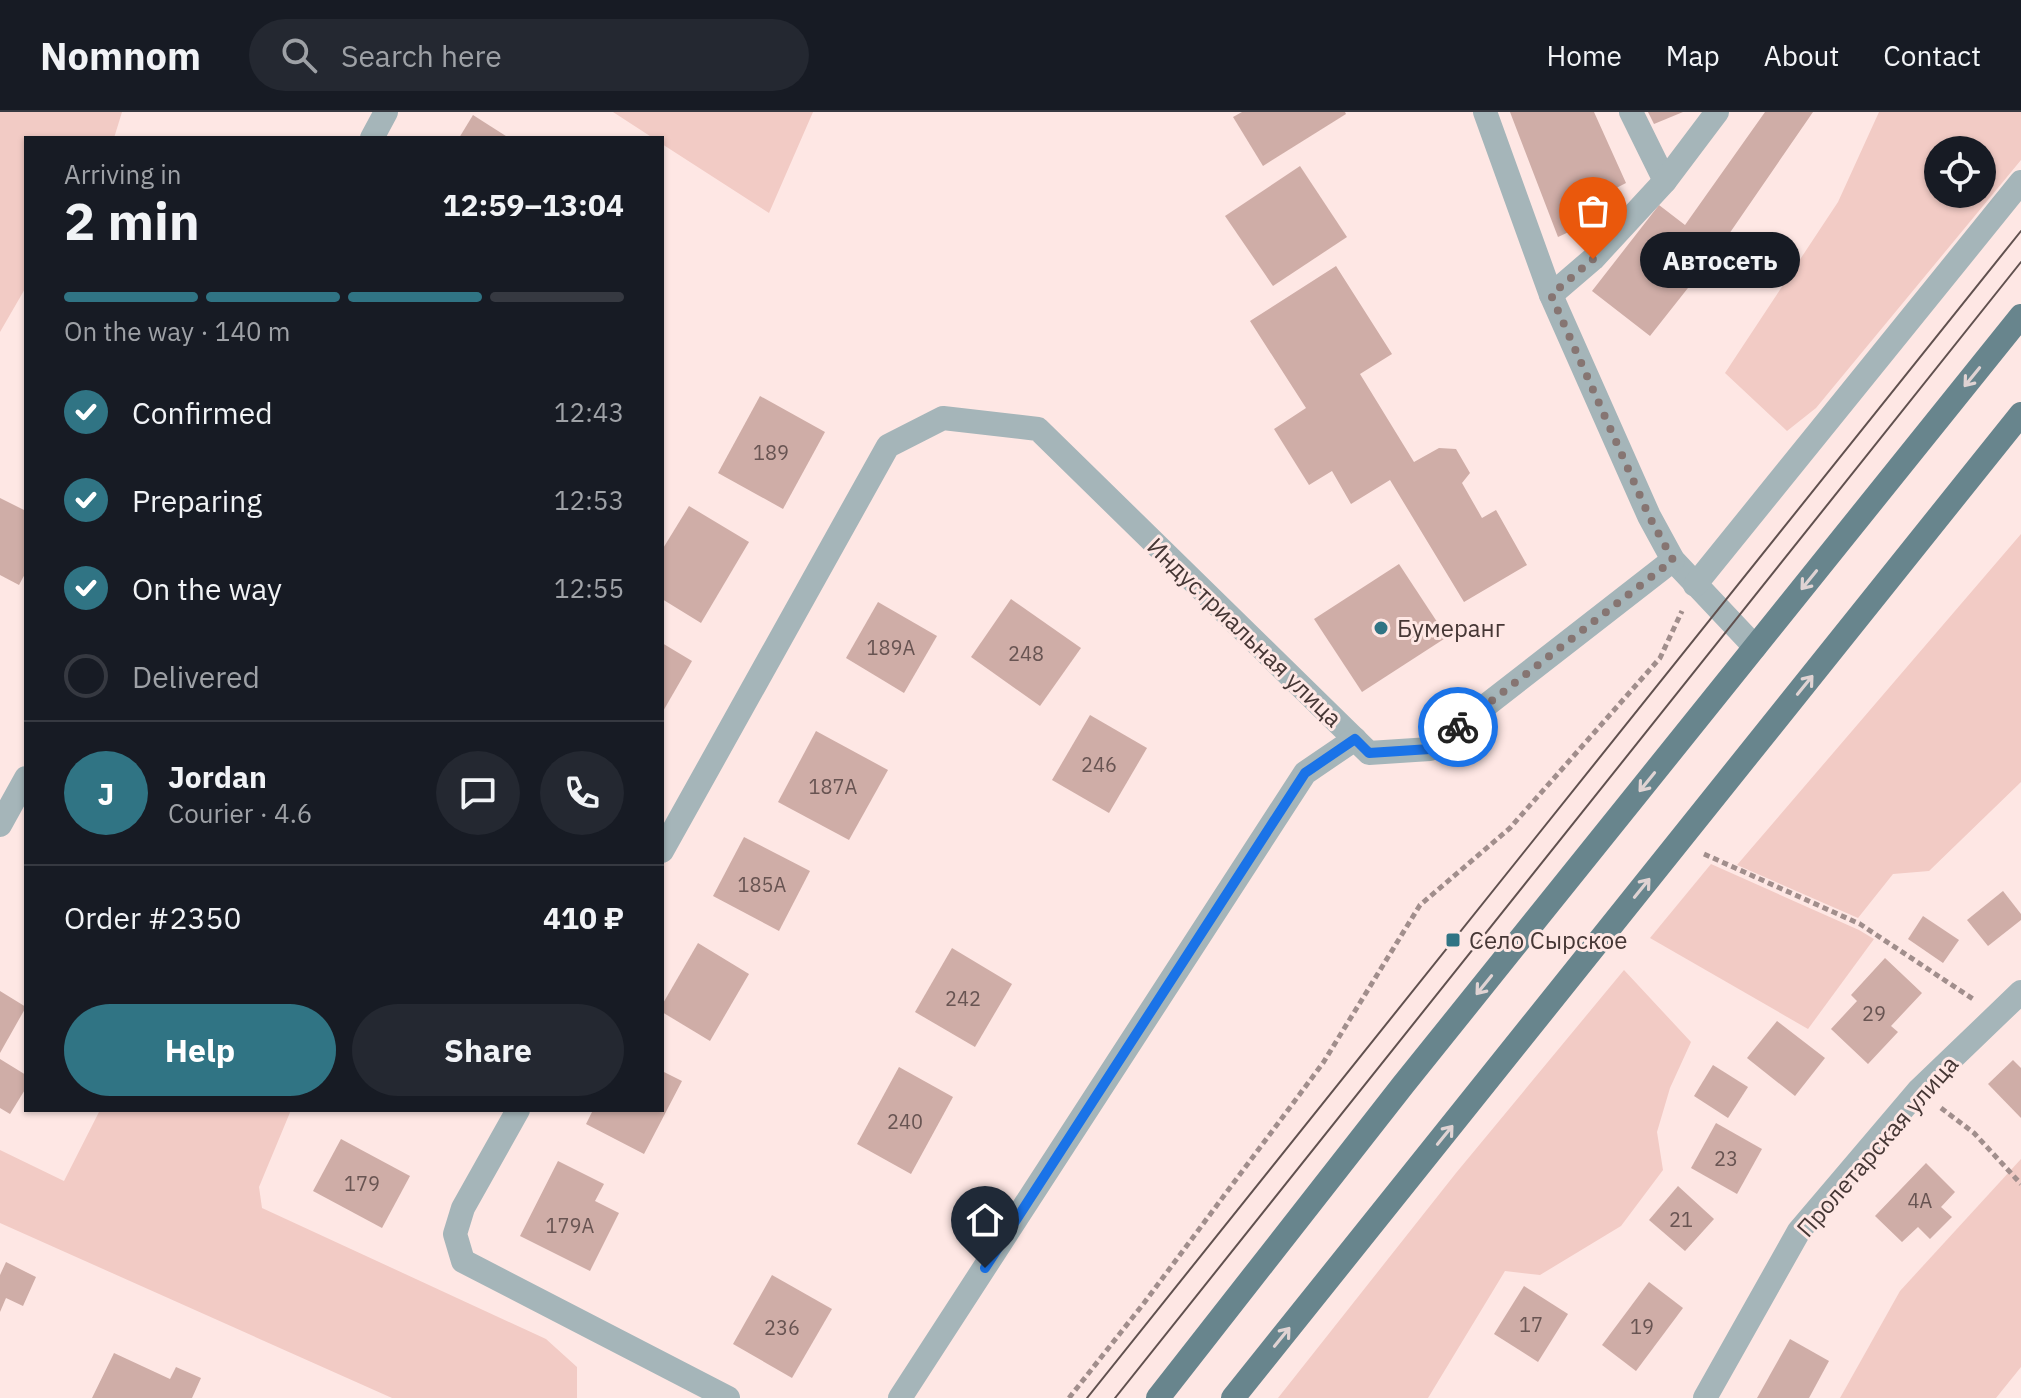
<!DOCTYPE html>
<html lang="en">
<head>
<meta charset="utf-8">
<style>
	body { margin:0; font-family:"IBM Plex Sans",sans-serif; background:#242831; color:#f1f3f6; height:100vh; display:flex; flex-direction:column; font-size:30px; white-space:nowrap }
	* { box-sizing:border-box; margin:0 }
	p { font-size:26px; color:#9ea1a6 }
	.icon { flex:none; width:44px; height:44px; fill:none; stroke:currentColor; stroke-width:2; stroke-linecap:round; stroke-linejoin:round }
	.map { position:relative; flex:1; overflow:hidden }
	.details { position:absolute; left:24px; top:24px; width:640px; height:976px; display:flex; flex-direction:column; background:#171b24; border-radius:0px; box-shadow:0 2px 6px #0004 }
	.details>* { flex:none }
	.fabs { position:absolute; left:1924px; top:24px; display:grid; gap:16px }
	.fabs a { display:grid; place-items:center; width:72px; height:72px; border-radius:50%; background:#171b24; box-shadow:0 2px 6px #0004; font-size:40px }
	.pin { position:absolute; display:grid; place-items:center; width:68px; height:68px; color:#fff; margin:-82px -34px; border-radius:50% 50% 50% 0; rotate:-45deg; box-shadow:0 0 8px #0007 }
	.pin .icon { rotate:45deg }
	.courier { position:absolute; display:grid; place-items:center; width:80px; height:80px; margin:-40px; border:6px solid #1a73e8; border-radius:50%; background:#fff; color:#222; box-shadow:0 2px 10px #0007 }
	.bubble { position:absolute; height:56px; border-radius:28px; background:#171b24; box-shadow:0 2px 6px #0004; font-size:26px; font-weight:800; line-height:56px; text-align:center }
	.headline em { font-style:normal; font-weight:800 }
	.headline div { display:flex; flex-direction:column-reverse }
	.headline { display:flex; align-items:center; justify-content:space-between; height:136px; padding:0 40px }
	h1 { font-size:52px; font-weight:800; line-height:60px }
	.bar { display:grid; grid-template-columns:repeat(4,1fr); gap:12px 8px; align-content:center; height:96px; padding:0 40px }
	.bar i { height:10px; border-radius:6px; background:#363941 }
	.bar .on { background:#307484 }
	.bar p { grid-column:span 4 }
	.line { display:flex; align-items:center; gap:20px; padding:0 40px; border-top:2px solid #363941 }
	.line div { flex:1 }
	.round { display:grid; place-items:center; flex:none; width:84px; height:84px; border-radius:42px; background:#242831 }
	ol { padding:0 40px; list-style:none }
	li { display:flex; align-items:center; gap:24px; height:88px }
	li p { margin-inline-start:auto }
	li .icon { padding:8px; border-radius:50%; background:#307484; color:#fff; stroke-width:4 }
	li:last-child { color:#9ea1a6 }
	li i { width:44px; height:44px; border:4px solid #363941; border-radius:50% }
	.primary-button { display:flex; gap:16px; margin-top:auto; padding:16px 40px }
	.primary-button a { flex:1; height:92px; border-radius:48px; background:#307484; color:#fff; font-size:32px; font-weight:800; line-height:92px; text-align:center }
	.primary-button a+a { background:#242831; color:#f1f3f6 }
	header { display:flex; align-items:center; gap:48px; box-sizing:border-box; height:112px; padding:0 40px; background:#171b24; border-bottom:2px solid #363941 }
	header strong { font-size:38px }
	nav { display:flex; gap:44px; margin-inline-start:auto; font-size:28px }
	.search { width:560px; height:72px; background:#242831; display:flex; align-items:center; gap:20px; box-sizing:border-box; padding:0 28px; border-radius:44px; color:#9ea1a6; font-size:30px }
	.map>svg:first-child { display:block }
	.green { fill:#f2cbc5; fill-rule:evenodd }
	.building { fill:#cfada7 }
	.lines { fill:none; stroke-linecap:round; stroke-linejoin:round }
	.path { stroke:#a18e8c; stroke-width:5; stroke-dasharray:6 4; stroke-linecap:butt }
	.minor { stroke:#a5b5b9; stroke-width:24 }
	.major { stroke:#68858d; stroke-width:24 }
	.tram { stroke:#61514f; stroke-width:2 }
	.oneway { stroke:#e0d3d3 }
	.done { stroke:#867572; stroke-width:8; stroke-dasharray:0 14.4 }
	.route { stroke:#1a73e8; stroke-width:10 }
	.poi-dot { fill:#307484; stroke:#fee7e4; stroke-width:3 }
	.labels { text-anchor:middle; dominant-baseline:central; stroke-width:6; stroke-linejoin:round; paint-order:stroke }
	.number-label { font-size:20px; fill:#685452 }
	.poi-label { font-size:24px; fill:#463735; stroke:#fee7e4; text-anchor:start }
	.street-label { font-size:24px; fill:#463735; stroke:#fee7e4 }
</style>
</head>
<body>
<header>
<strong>Nomnom</strong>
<div class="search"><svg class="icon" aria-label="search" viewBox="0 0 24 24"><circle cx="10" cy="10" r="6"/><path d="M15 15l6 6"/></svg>Search here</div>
<nav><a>Home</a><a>Map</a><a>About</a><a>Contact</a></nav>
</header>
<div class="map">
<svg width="2021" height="1286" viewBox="0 0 2021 1286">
	<rect width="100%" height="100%" fill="#fee7e4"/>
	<!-- green -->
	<g class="green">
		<polygon points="0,0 122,0 114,26 26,26 26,175 0,220"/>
		<polygon points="613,0 813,0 769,101 662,32 662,26 653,26"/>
		<path d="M1879,0H2021V48L1816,296L1787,319L1725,261L1838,90ZM1938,38H1982V82H1938Z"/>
		<polygon points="2021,422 2021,670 1929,759 1893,762 1858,806 1737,753"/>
		<polygon points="1711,752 1859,818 1874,827 1808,917 1650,826"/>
		<polygon points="1624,858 1691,930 1670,976 1657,1020 1663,1058 1621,1114 1540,1163 1505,1159 1428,1286 1278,1286 1456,1061"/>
		<polygon points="100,998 291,998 259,1075 262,1096 546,1227 577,1255 577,1286 392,1286 0,1111 0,1038 64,1069"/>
		<polygon points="2021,1047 2021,1255 1996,1286 1840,1286 1900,1179"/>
	</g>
	<!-- building -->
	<g class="building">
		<polygon points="1242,0 1345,0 1346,2 1263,54 1233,5"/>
		<polygon points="1510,0 1594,0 1626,71 1591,89 1599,106 1558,125"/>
		<polygon points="1648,0 1683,0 1654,12"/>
		<polygon points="1765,0 1813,0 1718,138 1650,224 1592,179 1659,93 1685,113"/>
		<polygon points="473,3 509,26 459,26"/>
		<polygon points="1300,54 1347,125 1273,174 1225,104"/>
		<polygon points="1336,154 1392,242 1360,262 1414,350 1439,336 1456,337 1470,361 1462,371 1482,406 1496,398 1527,453 1464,490 1390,368 1351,392 1332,359 1309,373 1274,317 1306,296 1250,209"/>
		<polygon points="760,284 825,320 783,397 718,361"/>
		<polygon points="0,386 26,399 26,460 19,473 0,463"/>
		<polygon points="689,394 749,430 701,511 662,487 662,438"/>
		<polygon points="1399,452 1447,525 1362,580 1314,507"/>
		<polygon points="1011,487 1081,536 1040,594 971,545"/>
		<polygon points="878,490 937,524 904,581 846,546"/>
		<polygon points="662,531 692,549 662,601"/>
		<polygon points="1090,603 1147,636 1109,701 1052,668"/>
		<polygon points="816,619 888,658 849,728 778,690"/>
		<polygon points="744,725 810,759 779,819 713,784"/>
		<polygon points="2003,779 2021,802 2021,808 1988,834 1967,808"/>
		<polygon points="1923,804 1959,828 1943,851 1908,827"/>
		<polygon points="698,831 749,862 710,929 662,900 662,893"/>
		<polygon points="952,836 1012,872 975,935 915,900"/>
		<polygon points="1885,846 1922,881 1891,914 1898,920 1868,952 1831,917 1857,889 1851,883"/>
		<polygon points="0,879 26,895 0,941"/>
		<polygon points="1777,909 1825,946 1795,984 1747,946"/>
		<polygon points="0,947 26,963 26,976 10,1002 0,996"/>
		<polygon points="2013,948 2021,956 2021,1006 1988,972"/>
		<polygon points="1713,953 1748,975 1728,1006 1694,984"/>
		<polygon points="899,955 953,985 911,1062 857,1032"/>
		<polygon points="662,959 682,969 644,1042 586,1012 593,998 662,998"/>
		<polygon points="1716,1011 1762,1037 1737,1082 1691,1056"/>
		<polygon points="341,1027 410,1064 382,1116 313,1079"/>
		<polygon points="558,1049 604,1072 595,1089 619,1101 590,1159 520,1124"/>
		<polygon points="1926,1051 1955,1080 1941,1095 1952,1105 1930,1127 1918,1115 1902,1130 1875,1104"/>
		<polygon points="1678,1074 1714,1107 1685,1139 1649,1108"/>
		<polygon points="6,1150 36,1165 23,1194 6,1186 0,1200 0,1163"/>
		<polygon points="772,1163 832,1197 792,1266 733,1232"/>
		<polygon points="1649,1170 1683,1196 1636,1259 1602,1233"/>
		<polygon points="1524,1174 1568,1202 1538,1250 1494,1222"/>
		<polygon points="1790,1227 1829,1249 1809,1286 1757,1286"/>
		<polygon points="114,1241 170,1267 176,1255 201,1266 192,1286 92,1286"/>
	</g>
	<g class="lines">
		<!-- path -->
		<g class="path">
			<polyline points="1704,742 1860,812 1973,887"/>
			<polyline points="1941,996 1974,1021 2021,1072"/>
			<polyline points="1069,1286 1144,1191 1323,951 1420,793 1510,716 1660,546 1682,499"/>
		</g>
		<!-- minor -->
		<g class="minor">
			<polyline points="1485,0 1551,183 1649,404 1673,448 1755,535"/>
			<polyline points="1631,0 1665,69"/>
			<polyline points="372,26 386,0"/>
			<polyline points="1551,183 1593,147 1665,69 1717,0"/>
			<polyline points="1695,473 2021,70"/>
			<polyline points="0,713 26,666"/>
			<polyline points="662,739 888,334 943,306 1038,317 1369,641 1430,637 1673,448"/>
			<polyline points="518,998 463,1096 455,1122 463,1149 728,1286"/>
			<polyline points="900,1286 1305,661 1355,627"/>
			<polyline points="1705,1286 1799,1119 1918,979 2021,880"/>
		</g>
		<!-- major -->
		<g class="major">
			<polyline points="1158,1286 1403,973 2021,204"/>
			<polyline points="1233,1286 2021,302"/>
		</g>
		<!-- tram -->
		<g class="tram">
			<polyline points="1087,1286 2021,119"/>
			<polyline points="1115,1286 2021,150"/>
		</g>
	</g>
	<!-- one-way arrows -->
	<defs><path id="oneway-shaft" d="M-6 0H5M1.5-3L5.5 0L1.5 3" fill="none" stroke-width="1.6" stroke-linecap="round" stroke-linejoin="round" transform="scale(2)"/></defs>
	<g class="oneway">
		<use href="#oneway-shaft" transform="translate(1972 265) rotate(129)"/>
		<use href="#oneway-shaft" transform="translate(1809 468) rotate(129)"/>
		<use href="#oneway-shaft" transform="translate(1805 573) rotate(-51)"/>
		<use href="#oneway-shaft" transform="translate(1647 670) rotate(129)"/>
		<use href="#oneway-shaft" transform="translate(1642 776) rotate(-51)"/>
		<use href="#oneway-shaft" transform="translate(1484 873) rotate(129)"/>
		<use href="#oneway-shaft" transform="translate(1445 1023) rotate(-51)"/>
		<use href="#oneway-shaft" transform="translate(1282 1225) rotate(-51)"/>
	</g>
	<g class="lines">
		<!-- done -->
		<polyline class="done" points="1458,615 1673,448 1649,404 1551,183 1593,147"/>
		<!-- route -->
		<polyline class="route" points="985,1156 1305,661 1355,627 1369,641 1430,637 1458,615"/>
	</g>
	<!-- markers -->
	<g class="poi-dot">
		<circle cx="1381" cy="516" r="8"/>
		<rect x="1445" y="820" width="16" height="16" rx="4"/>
	</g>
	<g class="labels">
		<!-- number labels -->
		<g class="number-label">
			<text x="771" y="340">189</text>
			<text x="891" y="535">189А</text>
			<text x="1026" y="541">248</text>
			<text x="1099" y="652">246</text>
			<text x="833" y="674">187А</text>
			<text x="762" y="772">185А</text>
			<text x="963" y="886">242</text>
			<text x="1874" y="901">29</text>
			<text x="905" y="1009">240</text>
			<text x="1726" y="1046">23</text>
			<text x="362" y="1071">179</text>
			<text x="1920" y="1088">4А</text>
			<text x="1681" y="1107">21</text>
			<text x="570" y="1113">179А</text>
			<text x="1531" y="1212">17</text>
			<text x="1642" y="1214">19</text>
			<text x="782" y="1215">236</text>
		</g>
		<!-- poi labels -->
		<g class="poi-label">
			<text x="1397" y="516">Бумеранг</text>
			<text x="1469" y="828">Село Сырское</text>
		</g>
		<!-- street labels -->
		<g class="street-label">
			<text transform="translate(1245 520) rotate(44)">Индустриальная улица</text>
			<text transform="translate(1877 1034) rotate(-49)">Пролетарская улица</text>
		</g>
	</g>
</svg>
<div class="fabs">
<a><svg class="icon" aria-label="locate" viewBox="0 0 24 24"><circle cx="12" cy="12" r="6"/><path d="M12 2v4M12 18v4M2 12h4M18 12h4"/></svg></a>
</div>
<div class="pin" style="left:1593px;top:147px;background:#ea580c"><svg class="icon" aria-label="bag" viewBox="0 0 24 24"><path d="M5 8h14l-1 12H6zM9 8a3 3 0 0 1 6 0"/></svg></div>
<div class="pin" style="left:985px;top:1156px;background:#1f2937"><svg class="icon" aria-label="home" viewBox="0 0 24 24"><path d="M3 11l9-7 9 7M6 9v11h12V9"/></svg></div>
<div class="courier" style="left:1458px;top:615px"><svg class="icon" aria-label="bike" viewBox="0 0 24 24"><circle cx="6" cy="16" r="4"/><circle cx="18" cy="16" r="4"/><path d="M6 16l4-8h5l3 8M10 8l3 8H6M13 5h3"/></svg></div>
<div class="bubble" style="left:1640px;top:120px;width:160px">Автосеть</div>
<section class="details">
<div class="headline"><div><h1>2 min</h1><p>Arriving in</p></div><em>12:59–13:04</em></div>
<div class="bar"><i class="on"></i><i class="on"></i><i class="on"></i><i></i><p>On the way · 140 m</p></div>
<ol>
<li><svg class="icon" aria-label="check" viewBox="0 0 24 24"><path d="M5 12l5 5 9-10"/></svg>Confirmed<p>12:43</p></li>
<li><svg class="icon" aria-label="check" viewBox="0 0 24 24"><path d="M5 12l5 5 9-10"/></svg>Preparing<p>12:53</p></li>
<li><svg class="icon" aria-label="check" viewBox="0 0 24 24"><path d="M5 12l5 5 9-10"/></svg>On the way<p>12:55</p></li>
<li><i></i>Delivered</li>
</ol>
<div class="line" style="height:144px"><b class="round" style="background:#307484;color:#fff">J</b><div><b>Jordan</b><p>Courier · 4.6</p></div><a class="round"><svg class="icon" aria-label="chat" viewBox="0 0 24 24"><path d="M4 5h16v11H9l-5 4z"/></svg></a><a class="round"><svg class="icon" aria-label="phone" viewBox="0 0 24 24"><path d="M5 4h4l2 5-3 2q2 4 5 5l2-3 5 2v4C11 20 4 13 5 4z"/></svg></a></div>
<div class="line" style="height:104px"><div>Order #2350</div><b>410 ₽</b></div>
<div class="primary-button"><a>Help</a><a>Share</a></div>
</section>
</div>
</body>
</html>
